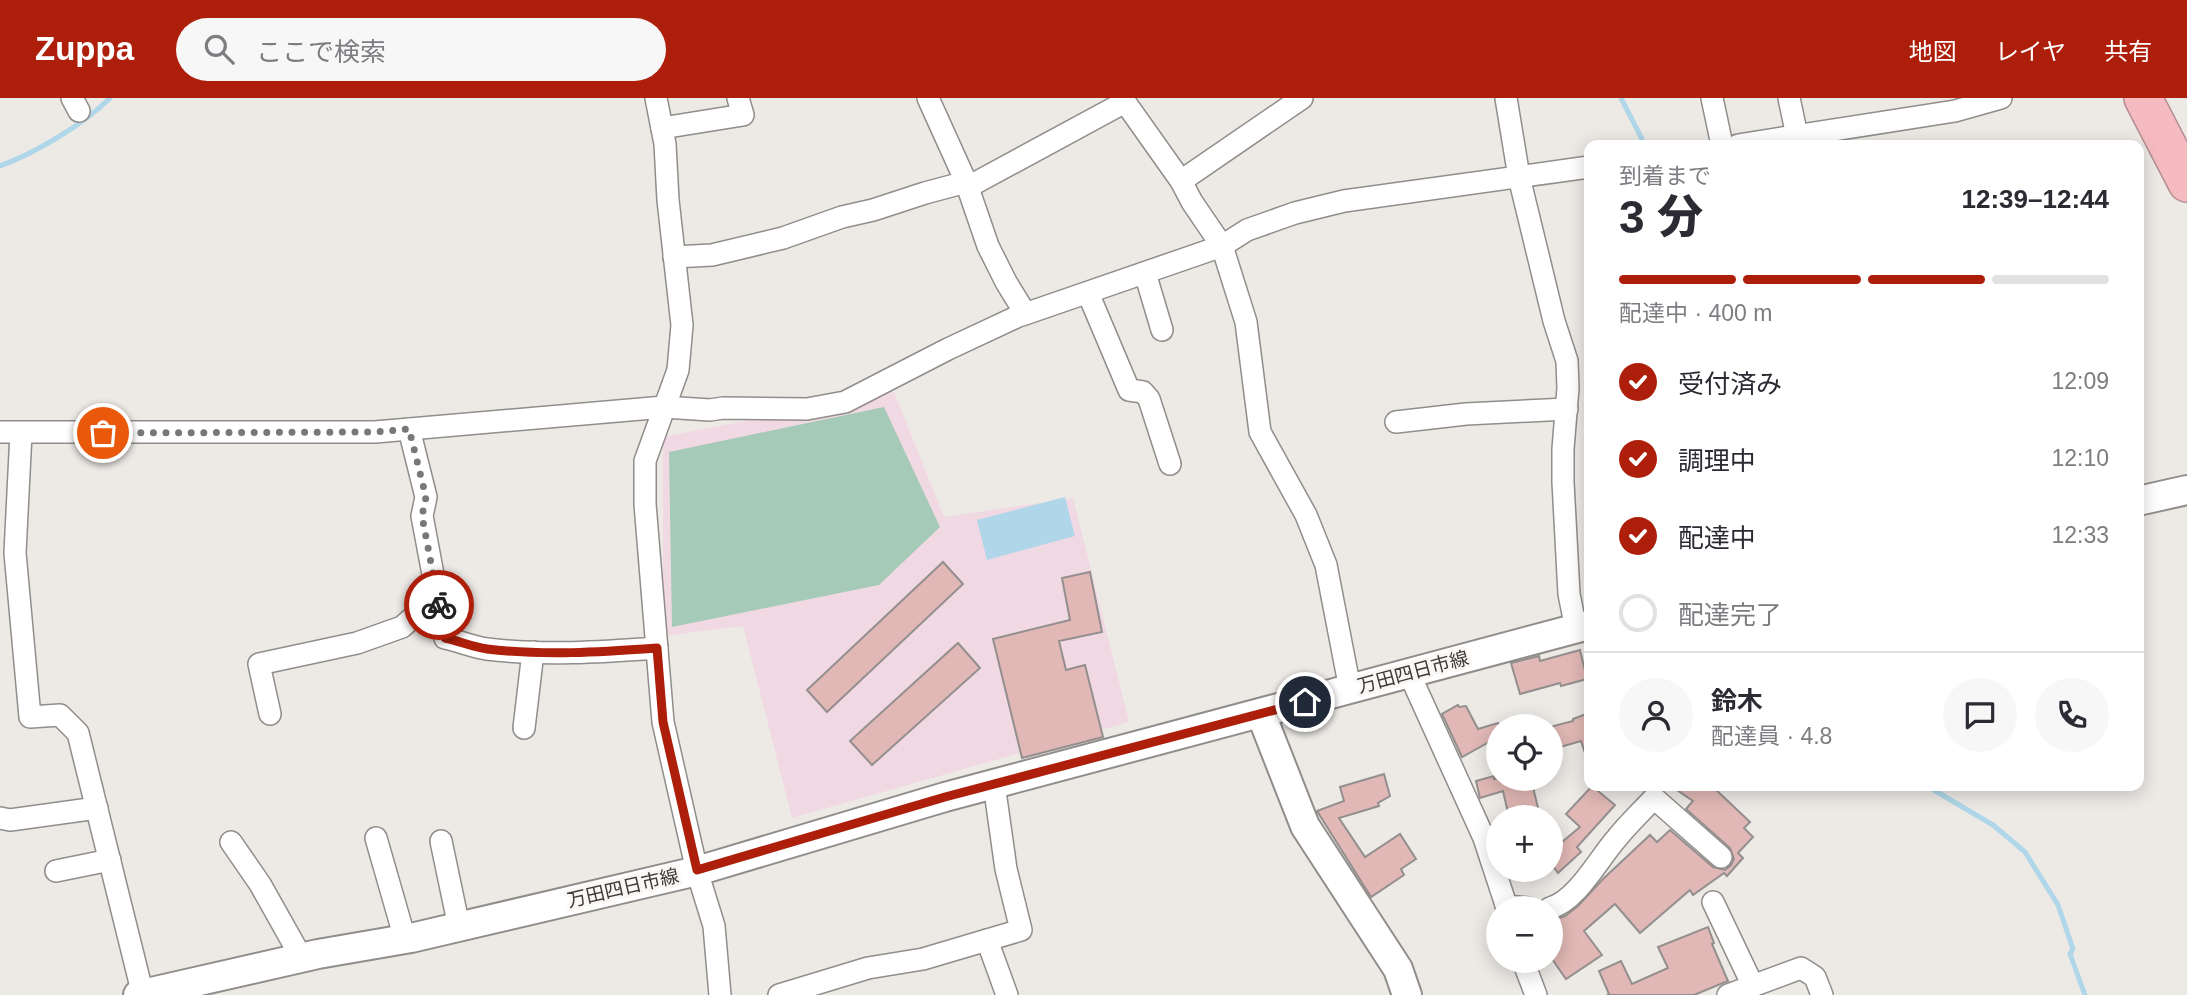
<!DOCTYPE html>
<html lang="ja">
<head>
<meta charset="utf-8">
<style>
	body { margin:0; font-family:Helvetica,"Noto Sans JP",sans-serif; background:#f7f7f7; color:#2b2b33; height:100vh; display:flex; flex-direction:column; font-size:26px; white-space:nowrap }
	* { box-sizing:border-box; margin:0 }
	p { font-size:23px; color:#7c7c81 }
	.icon { flex:none; width:38px; height:38px; fill:none; stroke:currentColor; stroke-width:2; stroke-linecap:round; stroke-linejoin:round }
	.map { position:relative; flex:1; overflow:hidden }
	.drawer { position:absolute; left:1584px; top:42px; width:560px; height:651px; display:flex; flex-direction:column; background:#fff; border-radius:14px; box-shadow:0 4px 18px #0003 }
	.drawer>* { flex:none }
	.tools { position:absolute; left:1486px; top:616px; display:grid; gap:14px }
	.tools a { display:grid; place-items:center; width:77px; height:77px; border-radius:50%; background:#fff; box-shadow:0 4px 18px #0003; font-size:35px }
	.pin { position:absolute; display:grid; place-items:center; width:60px; height:60px; color:#fff; margin:-30px; border:4px solid #fff; border-radius:50%; box-shadow:0 2px 7px #0007 }
	.courier { position:absolute; display:grid; place-items:center; width:70px; height:70px; margin:-35px; border:5px solid #ad1f0b; border-radius:50%; background:#fff; color:#222; box-shadow:0 2px 9px #0007 }
	.head em { font-style:normal; font-weight:800 }
	.head div { display:flex; flex-direction:column-reverse }
	.head { display:flex; align-items:center; justify-content:space-between; height:119px; padding:0 35px }
	h1 { font-size:46px; font-weight:800; line-height:52px }
	.bar { display:grid; grid-template-columns:repeat(4,1fr); gap:10px 7px; align-content:center; height:84px; padding:0 35px }
	.bar i { height:9px; border-radius:5px; background:#e1e1e2 }
	.bar .on { background:#ad1f0b }
	.bar p { grid-column:span 4 }
	.line { display:flex; align-items:center; gap:18px; padding:0 35px; border-top:2px solid #e1e1e2 }
	.line div { flex:1 }
	.round { display:grid; place-items:center; flex:none; width:74px; height:74px; border-radius:37px; background:#f7f7f7 }
	ol { padding:0 35px; list-style:none }
	li { display:flex; align-items:center; gap:21px; height:77px }
	li p { margin-inline-start:auto }
	li .icon { padding:7px; border-radius:50%; background:#ad1f0b; color:#fff; stroke-width:4 }
	li:last-child { color:#7c7c81 }
	li i { width:38px; height:38px; border:4px solid #e1e1e2; border-radius:50% }
	header { display:flex; align-items:center; gap:42px; box-sizing:border-box; height:98px; padding:0 35px; background:#ad1f0b; color:#fff }
	header strong { font-size:33px }
	nav { display:flex; gap:38px; margin-inline-start:auto; font-size:24px }
	.search { width:490px; height:63px; background:#f7f7f7; display:flex; align-items:center; gap:18px; box-sizing:border-box; padding:0 24px; border-radius:38px; color:#7c7c81; font-size:26px }
	.map>svg:first-child { display:block }
	.education { fill:#f1d9e3 }
	.green { fill:#a5cab8 }
	.water { fill:#afd6e9 }
	.lines { fill:none; stroke-linecap:round; stroke-linejoin:round }
	.stream { stroke:#afd6e9; stroke-width:5 }
	.building { fill:#e1b8b5; stroke:#948f8f; stroke-width:2 }
	.street-casing { stroke:#908d8a; stroke-width:24 }
	.secondary-casing { stroke:#908d8a; stroke-width:32 }
	.highway-casing { stroke:#b48e91; stroke-width:40 }
	.street { stroke:#fff; stroke-width:21 }
	.secondary { stroke:#fff; stroke-width:28 }
	.highway { stroke:#f5bbc0; stroke-width:37 }
	.done { stroke:#7a7876; stroke-width:7; stroke-dasharray:0 12.6 }
	.route { stroke:#ad1f0b; stroke-width:9 }
	.labels { text-anchor:middle; dominant-baseline:central; stroke-width:6; stroke-linejoin:round; paint-order:stroke }
	.street-label { font-size:19px; fill:#3c3b3a; stroke:#faf7f4 }
</style>
</head>
<body>
<header>
<strong>Zuppa</strong>
<div class="search"><svg class="icon" aria-label="search" viewBox="0 0 24 24"><circle cx="10" cy="10" r="6"/><path d="M15 15l6 6"/></svg>ここで検索</div>
<nav><a>地図</a><a>レイヤ</a><a>共有</a></nav>
</header>
<div class="map">
<svg width="2187" height="897" viewBox="0 0 2187 897">
	<rect width="100%" height="100%" fill="#edeae6"/>
	<!-- education -->
	<polygon class="education" points="894,294 944,419 1073,400 1129,624 792,720 743,528 663,538 663,339"/>
	<!-- green -->
	<polygon class="green" points="884,309 940,429 879,487 672,529 669,354"/>
	<!-- water -->
	<polygon class="water" points="1065,399 1075,438 987,462 977,422"/>
	<g class="lines">
		<!-- stream -->
		<g class="stream">
			<polyline points="1621,0 1642,41"/>
			<path d="M0,68C35,55 83,27 110,0"/>
			<polyline points="1927,688 1993,727 2025,754 2058,807 2073,851 2070,856 2085,897"/>
		</g>
	</g>
	<!-- building -->
	<g class="building">
		<polygon points="943,464 963,486 827,614 807,592"/>
		<polygon points="1090,474 1102,534 1059,543 1066,572 1085,567 1103,639 1022,660 993,541 1070,522 1062,480"/>
		<polygon points="958,545 980,570 872,667 850,643"/>
		<polygon points="1580,552 1587,581 1561,588 1560,585 1520,596 1511,565 1539,558 1540,563"/>
		<polygon points="1458,607 1459,609 1466,608 1478,631 1498,625 1498,639 1462,659 1442,616"/>
		<polygon points="1589,615 1589,660 1587,661 1581,643 1550,652 1550,629 1573,623 1573,621"/>
		<polygon points="1384,676 1390,698 1378,705 1379,708 1339,720 1365,759 1400,736 1416,761 1401,771 1404,777 1371,799 1317,713 1344,703 1340,689"/>
		<polygon points="1494,678 1494,681 1531,681 1539,714 1519,719 1509,719 1503,693 1480,700 1476,683"/>
		<polygon points="1592,688 1615,707 1577,749 1581,754 1558,775 1550,764 1550,754 1580,729 1566,716"/>
		<polygon points="1671,688 1712,688 1750,724 1744,730 1753,739 1738,755 1743,760 1727,778 1724,775 1693,797 1690,792 1640,835 1615,806 1584,833 1602,857 1566,881 1550,858 1550,823 1565,818 1578,808 1603,781 1650,737 1657,744 1670,732 1713,769 1725,772 1731,767 1734,761 1730,750 1686,711 1693,703"/>
		<polygon points="1708,829 1714,845 1712,846 1728,883 1694,897 1607,897 1609,896 1599,873 1621,863 1632,886 1668,870 1658,849"/>
	</g>
	<g class="lines">
		<defs>
			<g id="street">
				<polyline points="72,0 79,13"/>
				<polyline points="656,0 665,46 668,102 682,227 678,272 645,363 645,406 663,624 697,773 714,828 720,897"/>
				<polyline points="1506,0 1519,79 1554,223 1567,263 1568,290 1563,351 1563,384 1569,496 1576,531"/>
				<polyline points="1712,0 1722,47"/>
				<polyline points="1789,0 1797,38"/>
				<polyline points="662,30 743,17 738,0"/>
				<polyline points="1738,47 1955,13 2001,0"/>
				<polyline points="1181,83 1302,0"/>
				<polyline points="966,84 988,148 1006,184 1025,215"/>
				<polyline points="968,89 1125,4 1181,83 1192,104 1222,148 1246,224 1260,334 1306,417 1326,467 1350,591"/>
				<polyline points="674,159 712,157 783,140 842,119 873,112 925,95 966,84 928,0"/>
				<polyline points="1145,175 1162,232"/>
				<polyline points="1088,195 1129,292 1143,294 1149,301 1170,366"/>
				<polyline points="1396,324 1466,316 1567,311"/>
				<path d="M409,331L426,399L422,418L445,540C459,543 473,549 487,551C543,558 601,554 657,550"/>
				<polyline points="0,334 375,334 664,309 710,312 723,310 807,311 845,304 948,251 1025,215 1022,217 1222,148 1247,132 1295,115 1344,103 1589,69"/>
				<polyline points="21,335 15,455 30,619 60,617 78,635 143,897"/>
				<polyline points="1409,575 1484,740 1507,810"/>
				<polyline points="270,616 259,566 357,545 402,529 437,498"/>
				<polyline points="524,630 533,554"/>
				<polyline points="0,720 10,722 97,710"/>
				<polyline points="376,740 405,841"/>
				<polyline points="441,743 459,829"/>
				<polyline points="231,744 260,786 301,859"/>
				<polyline points="56,773 110,762"/>
				<polyline points="1713,804 1753,888"/>
				<polyline points="1506,808 1528,810"/>
				<path d="M1550,810C1577,803 1599,760 1617,740C1628,726 1642,713 1654,700L1721,759"/>
				<polyline points="987,842 1007,897"/>
				<polyline points="1523,863 1536,897"/>
				<polyline points="779,897 868,870 923,861 1021,832 1006,771 994,686"/>
				<polyline points="1728,897 1801,870 1815,879 1822,897"/>
			</g>
			<g id="secondary">
				<polyline points="2138,403 2187,392"/>
				<polyline points="1261,616 1305,728 1398,871 1407,897"/>
				<polyline points="138,897 318,856 411,840 697,773 945,699 1589,527"/>
			</g>
			<polyline id="highway" points="2143,0 2187,85"/>
		</defs>
		<!-- street casing -->
		<use href="#street" class="street-casing"/>
		<!-- secondary casing -->
		<use href="#secondary" class="secondary-casing"/>
		<!-- highway casing -->
		<use href="#highway" class="highway-casing"/>
		<!-- street -->
		<use href="#street" class="street"/>
		<!-- secondary -->
		<use href="#secondary" class="secondary"/>
		<!-- highway -->
		<use href="#highway" class="highway"/>
	</g>
	<g class="lines">
		<!-- done -->
		<polyline class="done" points="103,335 375,334 409,331 426,399 422,418 439,507"/>
		<!-- route -->
		<path class="route" d="M439,507L445,540C459,543 473,549 487,551C544,558 601,554 657,550L663,624L697,772L945,699L1305,604"/>
	</g>
	<g class="labels">
		<!-- street labels -->
		<g class="street-label">
			<text transform="translate(1413 574) rotate(-15)">万田四日市線</text>
			<text transform="translate(623 790) rotate(-13)">万田四日市線</text>
		</g>
	</g>
</svg>
<div class="tools">
<a><svg class="icon" aria-label="locate" viewBox="0 0 24 24"><circle cx="12" cy="12" r="6"/><path d="M12 2v4M12 18v4M2 12h4M18 12h4"/></svg></a>
<a>+</a>
<a>−</a>
</div>
<div class="pin" style="left:103px;top:335px;background:#ea580c"><svg class="icon" aria-label="bag" viewBox="0 0 24 24"><path d="M5 8h14l-1 12H6zM9 8a3 3 0 0 1 6 0"/></svg></div>
<div class="pin" style="left:1305px;top:604px;background:#1f2937"><svg class="icon" aria-label="home" viewBox="0 0 24 24"><path d="M3 11l9-7 9 7M6 9v11h12V9"/></svg></div>
<div class="courier" style="left:439px;top:507px"><svg class="icon" aria-label="bike" viewBox="0 0 24 24"><circle cx="6" cy="16" r="4"/><circle cx="18" cy="16" r="4"/><path d="M6 16l4-8h5l3 8M10 8l3 8H6M13 5h3"/></svg></div>
<section class="drawer">
<div class="head"><div><h1>3 分</h1><p>到着まで</p></div><em>12:39–12:44</em></div>
<div class="bar"><i class="on"></i><i class="on"></i><i class="on"></i><i></i><p>配達中 · 400 m</p></div>
<ol>
<li><svg class="icon" aria-label="check" viewBox="0 0 24 24"><path d="M5 12l5 5 9-10"/></svg>受付済み<p>12:09</p></li>
<li><svg class="icon" aria-label="check" viewBox="0 0 24 24"><path d="M5 12l5 5 9-10"/></svg>調理中<p>12:10</p></li>
<li><svg class="icon" aria-label="check" viewBox="0 0 24 24"><path d="M5 12l5 5 9-10"/></svg>配達中<p>12:33</p></li>
<li><i></i>配達完了</li>
</ol>
<div class="line" style="height:126px"><a class="round"><svg class="icon" aria-label="person" viewBox="0 0 24 24"><circle cx="12" cy="8" r="4"/><path d="M4 21q1-7 8-7t8 7"/></svg></a><div><b>鈴木</b><p>配達員 · 4.8</p></div><a class="round"><svg class="icon" aria-label="chat" viewBox="0 0 24 24"><path d="M4 5h16v11H9l-5 4z"/></svg></a><a class="round"><svg class="icon" aria-label="phone" viewBox="0 0 24 24"><path d="M5 4h4l2 5-3 2q2 4 5 5l2-3 5 2v4C11 20 4 13 5 4z"/></svg></a></div>
</section>
</div>
</body>
</html>
